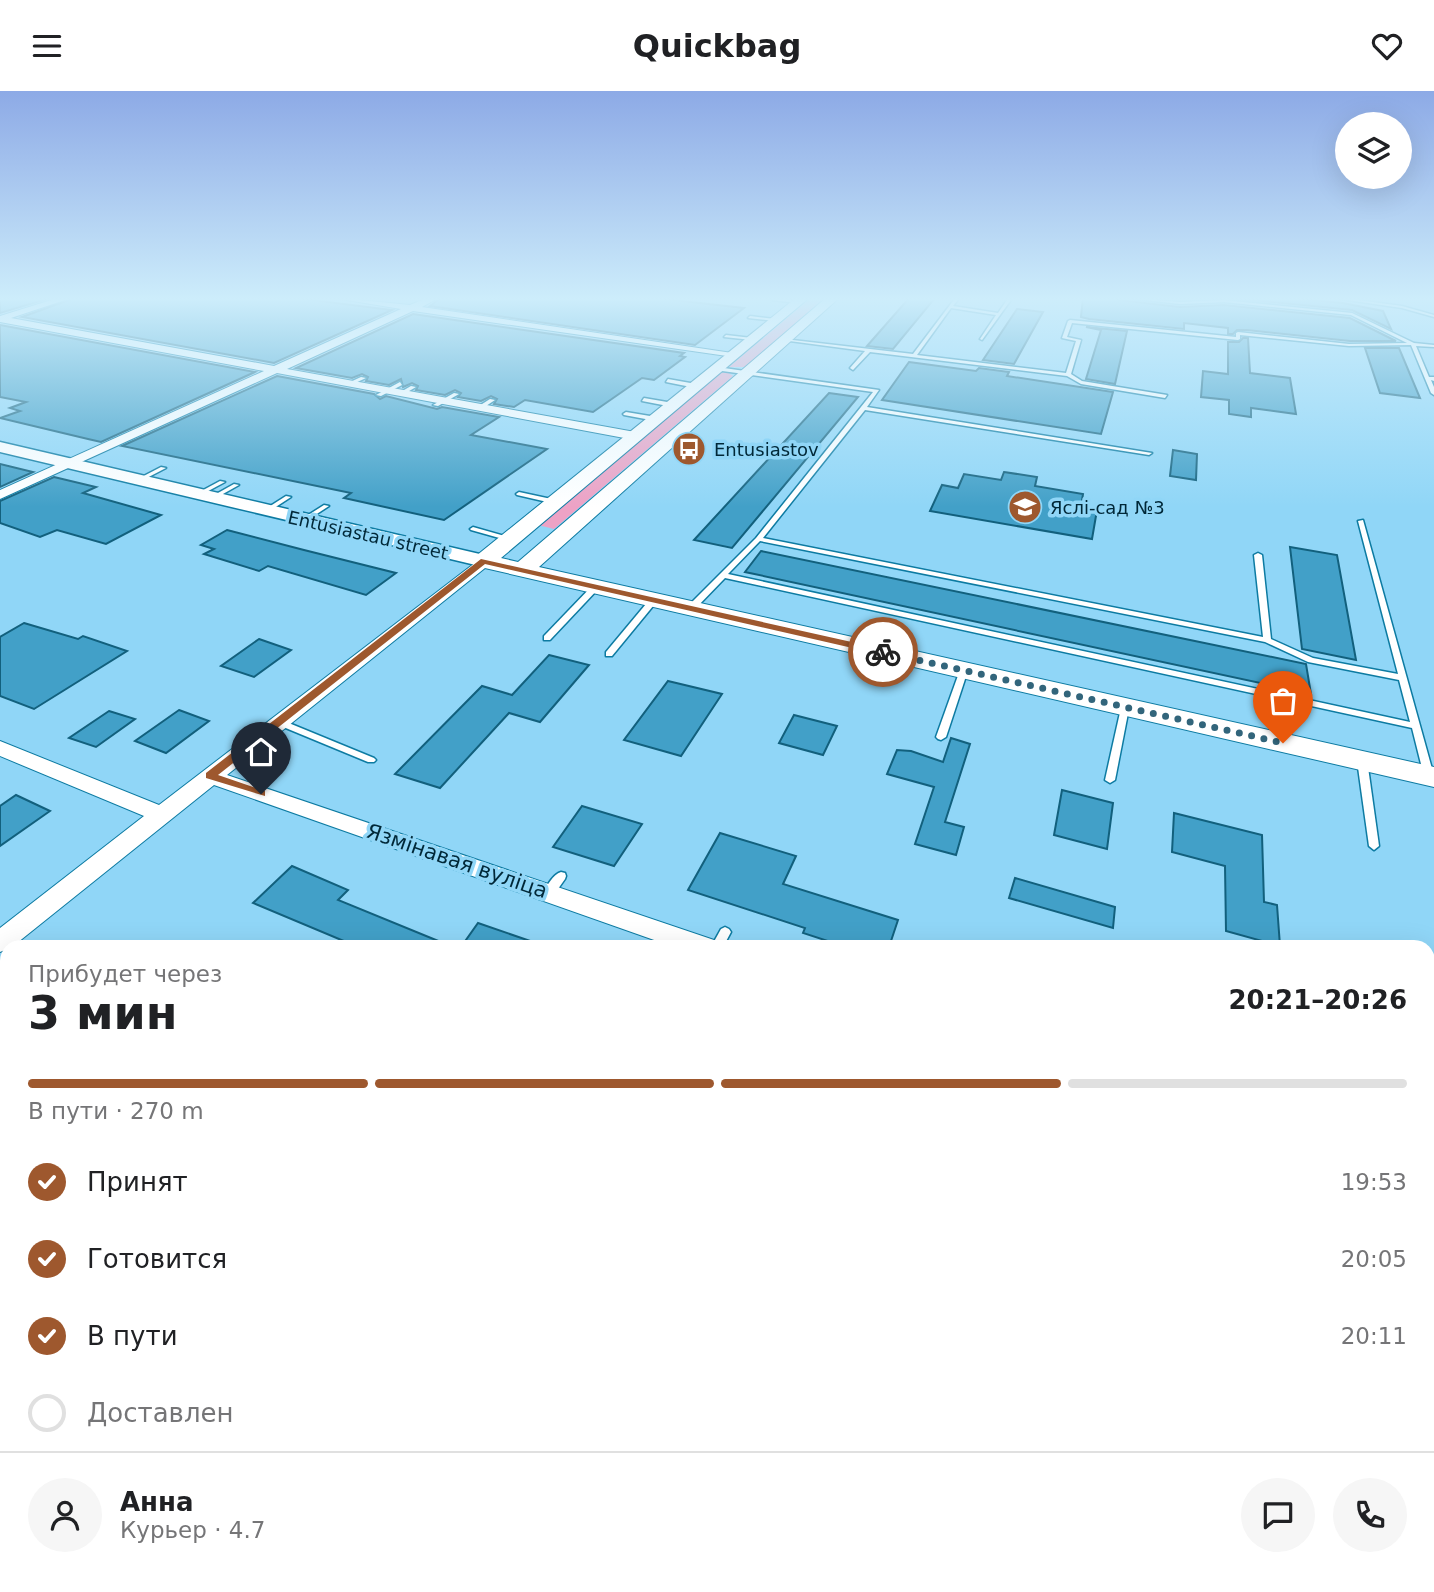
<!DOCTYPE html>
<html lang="ru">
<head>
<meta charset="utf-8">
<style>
	body { margin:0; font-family:"DejaVu Sans",sans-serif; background:#f6f6f6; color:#202124; height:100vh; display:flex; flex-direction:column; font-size:26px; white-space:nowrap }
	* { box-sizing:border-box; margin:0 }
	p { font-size:23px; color:#757577 }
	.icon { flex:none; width:38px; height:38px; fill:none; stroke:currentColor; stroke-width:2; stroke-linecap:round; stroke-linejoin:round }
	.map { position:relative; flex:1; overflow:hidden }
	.sheet { position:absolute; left:0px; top:849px; width:1435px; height:653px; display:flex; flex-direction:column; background:#fff; border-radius:21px 21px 0 0; box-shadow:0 7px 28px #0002 }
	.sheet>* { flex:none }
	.buttons { position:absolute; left:1335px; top:21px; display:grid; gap:14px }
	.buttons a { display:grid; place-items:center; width:77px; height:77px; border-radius:50%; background:#fff; box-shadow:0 7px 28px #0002; font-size:35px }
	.pin { position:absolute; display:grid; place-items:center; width:60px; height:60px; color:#fff; margin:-72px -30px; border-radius:50% 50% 50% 0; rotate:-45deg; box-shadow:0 0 7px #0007 }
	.pin .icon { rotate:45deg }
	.courier { position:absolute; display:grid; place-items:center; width:70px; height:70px; margin:-35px; border:5px solid #9e582e; border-radius:50%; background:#fff; color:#222; box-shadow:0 2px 9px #0007 }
	.overview em { font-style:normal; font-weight:800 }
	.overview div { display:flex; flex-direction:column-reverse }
	.overview { display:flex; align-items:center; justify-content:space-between; height:119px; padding:0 28px }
	h1 { font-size:46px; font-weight:800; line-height:52px }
	.bar { display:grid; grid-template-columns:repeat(4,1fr); gap:10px 7px; align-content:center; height:84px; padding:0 28px }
	.bar i { height:9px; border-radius:5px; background:#e0e0e0 }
	.bar .on { background:#9e582e }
	.bar p { grid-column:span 4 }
	.line { display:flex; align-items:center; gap:18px; padding:0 28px; border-top:2px solid #e0e0e0 }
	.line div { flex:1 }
	.round { display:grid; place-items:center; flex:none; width:74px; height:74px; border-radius:37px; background:#f6f6f6 }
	ol { padding:0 28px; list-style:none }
	li { display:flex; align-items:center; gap:21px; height:77px }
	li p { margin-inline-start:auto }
	li .icon { padding:7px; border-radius:50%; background:#9e582e; color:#fff; stroke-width:4 }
	li:last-child { color:#757577 }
	li i { width:38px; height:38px; border:4px solid #e0e0e0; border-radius:50% }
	header { display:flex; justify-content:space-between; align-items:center; height:91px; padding:0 28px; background:#fff; font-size:32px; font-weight:800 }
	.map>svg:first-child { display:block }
	.green { fill:#eda2c5 }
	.building { fill:#42a0c8; stroke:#12607d; stroke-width:2 }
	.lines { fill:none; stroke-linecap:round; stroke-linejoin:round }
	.service-casing { stroke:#0d7ba2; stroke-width:3 }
	.minor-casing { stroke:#0d7ba2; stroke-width:2 }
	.tertiary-casing { stroke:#0d7ba2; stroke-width:3 }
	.secondary-casing { stroke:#0d7ba2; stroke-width:2 }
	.service { fill:#fff; fill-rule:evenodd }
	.minor { fill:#fff; fill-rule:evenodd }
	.tertiary { fill:#fff; fill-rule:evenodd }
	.secondary { fill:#fff; fill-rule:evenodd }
	.route { fill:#9e582e }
	.done { stroke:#32657b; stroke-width:7; stroke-dasharray:0 12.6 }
	.labels { text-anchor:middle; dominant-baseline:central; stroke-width:7; stroke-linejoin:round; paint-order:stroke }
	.far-poi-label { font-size:18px; fill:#002838; stroke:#90d6f7; text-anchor:start }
	.far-street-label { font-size:18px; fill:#002838; stroke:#90d6f7 }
	.street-label { font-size:21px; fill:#002838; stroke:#90d6f7 }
</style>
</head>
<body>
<header><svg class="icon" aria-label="menu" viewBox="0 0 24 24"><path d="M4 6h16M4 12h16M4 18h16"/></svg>Quickbag<svg class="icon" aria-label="heart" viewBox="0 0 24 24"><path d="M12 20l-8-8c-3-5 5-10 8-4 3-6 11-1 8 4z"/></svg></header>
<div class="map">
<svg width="1434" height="1501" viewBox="0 0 1434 1501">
	<rect width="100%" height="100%" fill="#90d6f7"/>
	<!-- green -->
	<g class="green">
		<polygon points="812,206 827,206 745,276 729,276"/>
		<polygon points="727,281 733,285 554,438 534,433 720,282"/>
	</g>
	<!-- building -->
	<g class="building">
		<polygon points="0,206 53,206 0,222"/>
		<polygon points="77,206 288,206 392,219 274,272 22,226"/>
		<polygon points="442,206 647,206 744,217 695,254 430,215"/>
		<polygon points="910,206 935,207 893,258 867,255"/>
		<polygon points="1083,206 1116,206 1119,209 1180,216 1224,214 1350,227 1396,250 1350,250 1247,239 1237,239 1233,243 1228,243 1228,237 1184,232 1184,238 1089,228 1081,226"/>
		<polygon points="1147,206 1282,206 1343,212 1383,220 1391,238 1352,219 1224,206"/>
		<polygon points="1017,218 1043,221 1014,273 983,269"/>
		<polygon points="413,223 684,262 680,265 685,266 654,289 642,287 593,321 525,309 514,316 494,313 497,308 491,305 481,310 458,306 461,302 455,299 445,304 416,299 418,295 412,292 403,296 401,288 389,294 366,290 368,286 362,283 352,287 296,277"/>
		<polygon points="0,234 255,281 101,351 88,348 0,327 20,320 10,317 26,311 0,306"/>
		<polygon points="1086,236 1127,240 1115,293 1086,288 1101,239"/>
		<polygon points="1243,247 1248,247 1250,282 1290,287 1296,323 1251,317 1251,326 1229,323 1229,309 1201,306 1203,280 1228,283 1228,251 1239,251"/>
		<polygon points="1365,257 1399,257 1420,307 1380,302"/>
		<polygon points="909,271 976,280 979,277 1009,281 1007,285 1113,301 1101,343 882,309"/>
		<polygon points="277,285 374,303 380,308 386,305 437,318 442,316 499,326 471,344 547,358 444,429 344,407 351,402 122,355"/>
		<polygon points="829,302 858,306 732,457 694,449"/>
		<polygon points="1173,359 1197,363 1196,389 1170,385"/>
		<polygon points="0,373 33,381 0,396"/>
		<polygon points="1004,381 1037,386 1035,395 1083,403 1081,416 1097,419 1092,448 930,420 942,394 958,397 964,383 1001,389"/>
		<polygon points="54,386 96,396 83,402 161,424 106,453 57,439 40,446 0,432 0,410"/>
		<polygon points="227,439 304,459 396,482 366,504 268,475 259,480 204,463 214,458 201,454"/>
		<polygon points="1290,456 1337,464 1356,569 1302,558"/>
		<polygon points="761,460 1306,573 1311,603 745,481"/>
		<polygon points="24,532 78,548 83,545 127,560 34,618 0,605 0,546"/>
		<polygon points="259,548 291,559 254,586 221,575"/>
		<polygon points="549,564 589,574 540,631 509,622 440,697 395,683 482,595 512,604"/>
		<polygon points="668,590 722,603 681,665 624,649"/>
		<polygon points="179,619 209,630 166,662 135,650"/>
		<polygon points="109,620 135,628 96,656 69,647"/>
		<polygon points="794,624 837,635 823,664 779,652"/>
		<polygon points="951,647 970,653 945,731 964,736 956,764 915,753 934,696 887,683 897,659 911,660 943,671"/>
		<polygon points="1062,699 1113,712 1107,758 1054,744"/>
		<polygon points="16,704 50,720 0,755 0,715"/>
		<polygon points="582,715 642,733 614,775 553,756"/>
		<polygon points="1174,722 1262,744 1264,811 1277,814 1280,855 1226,840 1225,775 1172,761"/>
		<polygon points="720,742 796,765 783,793 898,829 889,856 846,856 803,842 805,837 688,799"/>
		<polygon points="292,775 348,799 338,809 453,856 358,856 253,812"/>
		<polygon points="1015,787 1115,816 1113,837 1009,807"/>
		<polygon points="478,832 536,852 536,856 461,856"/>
	</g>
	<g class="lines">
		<defs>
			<g id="service">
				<polygon points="956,206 960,206 953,215 998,222 1009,206 1013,206 982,249 980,248 996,224 951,217 917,264 1066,282 1076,250 1062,247 1068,230 1070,229 1236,246 1236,242 1238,241 1349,253 1407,252 1351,224 1224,211 1180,213 1119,206 1180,211 1224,209 1352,222 1414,252 1434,254 1434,256 1416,255 1429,286 1434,286 1434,290 1431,289 1434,296 1434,304 1431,302 1411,254 1349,255 1240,244 1240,248 1238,249 1072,232 1067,246 1081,249 1071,283 1082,290 1167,304 1165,307 1081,293 1067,285 870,261 853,279 850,277 865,260 782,249 784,248 913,263"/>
				<polygon points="1327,206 1336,206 1402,215 1434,224 1434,226 1402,217"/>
				<polygon points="773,207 798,210 800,211 798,212 772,209"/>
				<polygon points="750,225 775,228 777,229 775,230 748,227"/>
				<polygon points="726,244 752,247 754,248 752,249 724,246"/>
				<path d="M717,276L879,299L867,316L1152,362L1149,364L865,319L763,447L1263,546L1254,464L1258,462L1262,464L1271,548L1313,567L1398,583L1358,430L1363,429L1434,685L1429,688L1424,685L1412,637L725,487L694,519H688V515L756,447L873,301L715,279ZM760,450L1265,551L1308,571L1399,589L1410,631L728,483Z"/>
				<polygon points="361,286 366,287 353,293 348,292"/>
				<polygon points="668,288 696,293 699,295 696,297 666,291"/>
				<polygon points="400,291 402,294 381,305 376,304"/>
				<polygon points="411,295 416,296 404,303 399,302"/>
				<polygon points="454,302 459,303 438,315 433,314"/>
				<polygon points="644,307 673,312 676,314 673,316 642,310"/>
				<polygon points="490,308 495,309 483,317 479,317 479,315"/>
				<polygon points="626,321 656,326 659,328 656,330 624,324 623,323"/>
				<polygon points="161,376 166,377 139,391 134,390"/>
				<polygon points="220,390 225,391 199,405 194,404"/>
				<polygon points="234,393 239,394 214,408 209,407"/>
				<polygon points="519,401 556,409 559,411 556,413 517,404 516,403"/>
				<polygon points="286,405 291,406 268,421 264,421 264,419"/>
				<polygon points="324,414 329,415 306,430 302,430 302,428"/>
				<polygon points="473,436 512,447 513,448 510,450 471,439 470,438"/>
				<polygon points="593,494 600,496 550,549 544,549 544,545"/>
				<polygon points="651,507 657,507 658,509 612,565 606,565 606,561"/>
				<polygon points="964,576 968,579 946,646 941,649 938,648 936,646 960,579"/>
				<polygon points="1125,614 1129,617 1115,689 1110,692 1105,689 1121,617"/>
				<polygon points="279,628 374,667 376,669 374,671 368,671 276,633 274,631 276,629"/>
				<polygon points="1362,666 1367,669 1379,755 1374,759 1369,755 1357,669"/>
				<path d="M561,781L565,782L566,785L565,788L553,805H545L543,802C547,795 553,783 561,781Z"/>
				<polygon points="725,836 729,838 731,841 723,856 711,856 721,838"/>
				<polygon points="391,1494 410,1494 408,1501 388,1501"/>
			</g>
			<g id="minor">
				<polygon points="61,206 74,206 11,227 274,275 401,218 329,206 410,214 429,206 440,206 422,216 739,263 734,266 413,220 287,278 635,341 641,345 635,349 277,282 0,408 0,399 264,280 0,231 0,225"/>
				<polygon points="484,465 492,470 490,473 227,684 714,849 718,856 674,856 214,694 12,856 0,861 0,837 144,725 0,665 0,650 159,714"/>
				<polygon points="1428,1095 1434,1097 1434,1129 1428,1127"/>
			</g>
			<polygon id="tertiary" points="0,351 484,464 494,470 484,476 0,361"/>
			<polygon id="secondary" points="797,206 810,206 501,467 518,471 827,206 840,206 539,476 1434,676 1434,696 476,475 473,470 476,465"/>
		</defs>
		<!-- service casing -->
		<use href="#service" class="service-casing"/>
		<!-- minor casing -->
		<use href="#minor" class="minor-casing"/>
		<!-- tertiary casing -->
		<use href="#tertiary" class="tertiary-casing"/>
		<!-- secondary casing -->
		<use href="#secondary" class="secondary-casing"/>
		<!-- service -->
		<use href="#service" class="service"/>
		<!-- minor -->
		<use href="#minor" class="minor"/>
		<!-- tertiary -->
		<use href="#tertiary" class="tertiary"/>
		<!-- secondary -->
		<use href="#secondary" class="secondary"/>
	</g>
	<!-- sky -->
	<linearGradient id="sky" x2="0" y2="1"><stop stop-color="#8daae6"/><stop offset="0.5" stop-color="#cdedfb"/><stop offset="1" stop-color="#cdedfb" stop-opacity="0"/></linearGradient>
	<rect width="1434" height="416" fill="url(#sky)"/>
	<!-- route -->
	<polygon class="route" points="481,468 883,558 887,561 883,564 485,473 218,684 265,700 265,705 206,687 206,682"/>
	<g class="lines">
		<!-- done -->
		<polyline class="done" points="883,561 1283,652"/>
	</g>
	<!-- icons -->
	<defs>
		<symbol id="bus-disc" viewBox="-11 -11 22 22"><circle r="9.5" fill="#9e582e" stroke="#90d6f7"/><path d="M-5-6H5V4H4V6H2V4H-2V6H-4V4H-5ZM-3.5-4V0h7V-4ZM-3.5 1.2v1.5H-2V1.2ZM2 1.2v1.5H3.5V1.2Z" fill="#fff"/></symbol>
		<symbol id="school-disc" viewBox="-11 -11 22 22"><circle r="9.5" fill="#9e582e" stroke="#90d6f7"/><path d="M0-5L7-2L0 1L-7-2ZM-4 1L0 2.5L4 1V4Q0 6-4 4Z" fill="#fff"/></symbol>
	</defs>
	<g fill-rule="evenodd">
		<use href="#bus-disc" x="670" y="339" width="38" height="38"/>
		<use href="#school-disc" x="1006" y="397" width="38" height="38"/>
	</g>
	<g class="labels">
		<!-- far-poi labels -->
		<g class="far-poi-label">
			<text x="714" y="358">Entusiastov</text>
			<text x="1050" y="416">Яслі-сад №3</text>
		</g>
		<!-- far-street labels -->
		<g class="far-street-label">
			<text transform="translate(368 444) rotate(13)">Entusiastau street</text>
		</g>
		<!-- street labels -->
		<g class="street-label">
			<text transform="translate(457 770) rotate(19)">Язмінавая вуліца</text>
		</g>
	</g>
</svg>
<div class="buttons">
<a><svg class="icon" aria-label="layers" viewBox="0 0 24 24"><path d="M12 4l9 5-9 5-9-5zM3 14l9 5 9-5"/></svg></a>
</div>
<div class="pin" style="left:1283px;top:652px;background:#ea580c"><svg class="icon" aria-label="bag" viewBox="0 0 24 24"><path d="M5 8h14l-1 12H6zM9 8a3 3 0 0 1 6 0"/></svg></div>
<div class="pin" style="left:261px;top:703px;background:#1f2937"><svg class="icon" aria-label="home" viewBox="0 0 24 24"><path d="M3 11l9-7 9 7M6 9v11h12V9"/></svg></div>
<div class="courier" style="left:883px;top:561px"><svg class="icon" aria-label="bike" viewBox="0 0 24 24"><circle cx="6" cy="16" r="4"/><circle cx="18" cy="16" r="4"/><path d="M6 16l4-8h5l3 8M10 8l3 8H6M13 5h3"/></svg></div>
<section class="sheet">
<div class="overview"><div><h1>3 мин</h1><p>Прибудет через</p></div><em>20:21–20:26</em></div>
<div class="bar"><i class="on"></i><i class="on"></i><i class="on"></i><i></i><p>В пути · 270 m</p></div>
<ol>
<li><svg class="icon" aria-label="check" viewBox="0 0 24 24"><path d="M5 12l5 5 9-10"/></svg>Принят<p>19:53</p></li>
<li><svg class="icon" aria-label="check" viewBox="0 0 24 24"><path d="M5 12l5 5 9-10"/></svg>Готовится<p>20:05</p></li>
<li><svg class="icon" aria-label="check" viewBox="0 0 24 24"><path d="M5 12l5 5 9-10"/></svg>В пути<p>20:11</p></li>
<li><i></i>Доставлен</li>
</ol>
<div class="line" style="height:126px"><a class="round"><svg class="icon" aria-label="person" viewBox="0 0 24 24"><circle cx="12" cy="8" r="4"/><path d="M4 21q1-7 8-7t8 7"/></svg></a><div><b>Анна</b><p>Курьер · 4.7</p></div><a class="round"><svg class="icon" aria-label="chat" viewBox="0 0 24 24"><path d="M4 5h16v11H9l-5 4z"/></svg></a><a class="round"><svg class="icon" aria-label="phone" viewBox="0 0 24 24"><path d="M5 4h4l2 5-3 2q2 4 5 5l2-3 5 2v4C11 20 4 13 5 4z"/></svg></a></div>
</section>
</div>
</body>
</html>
